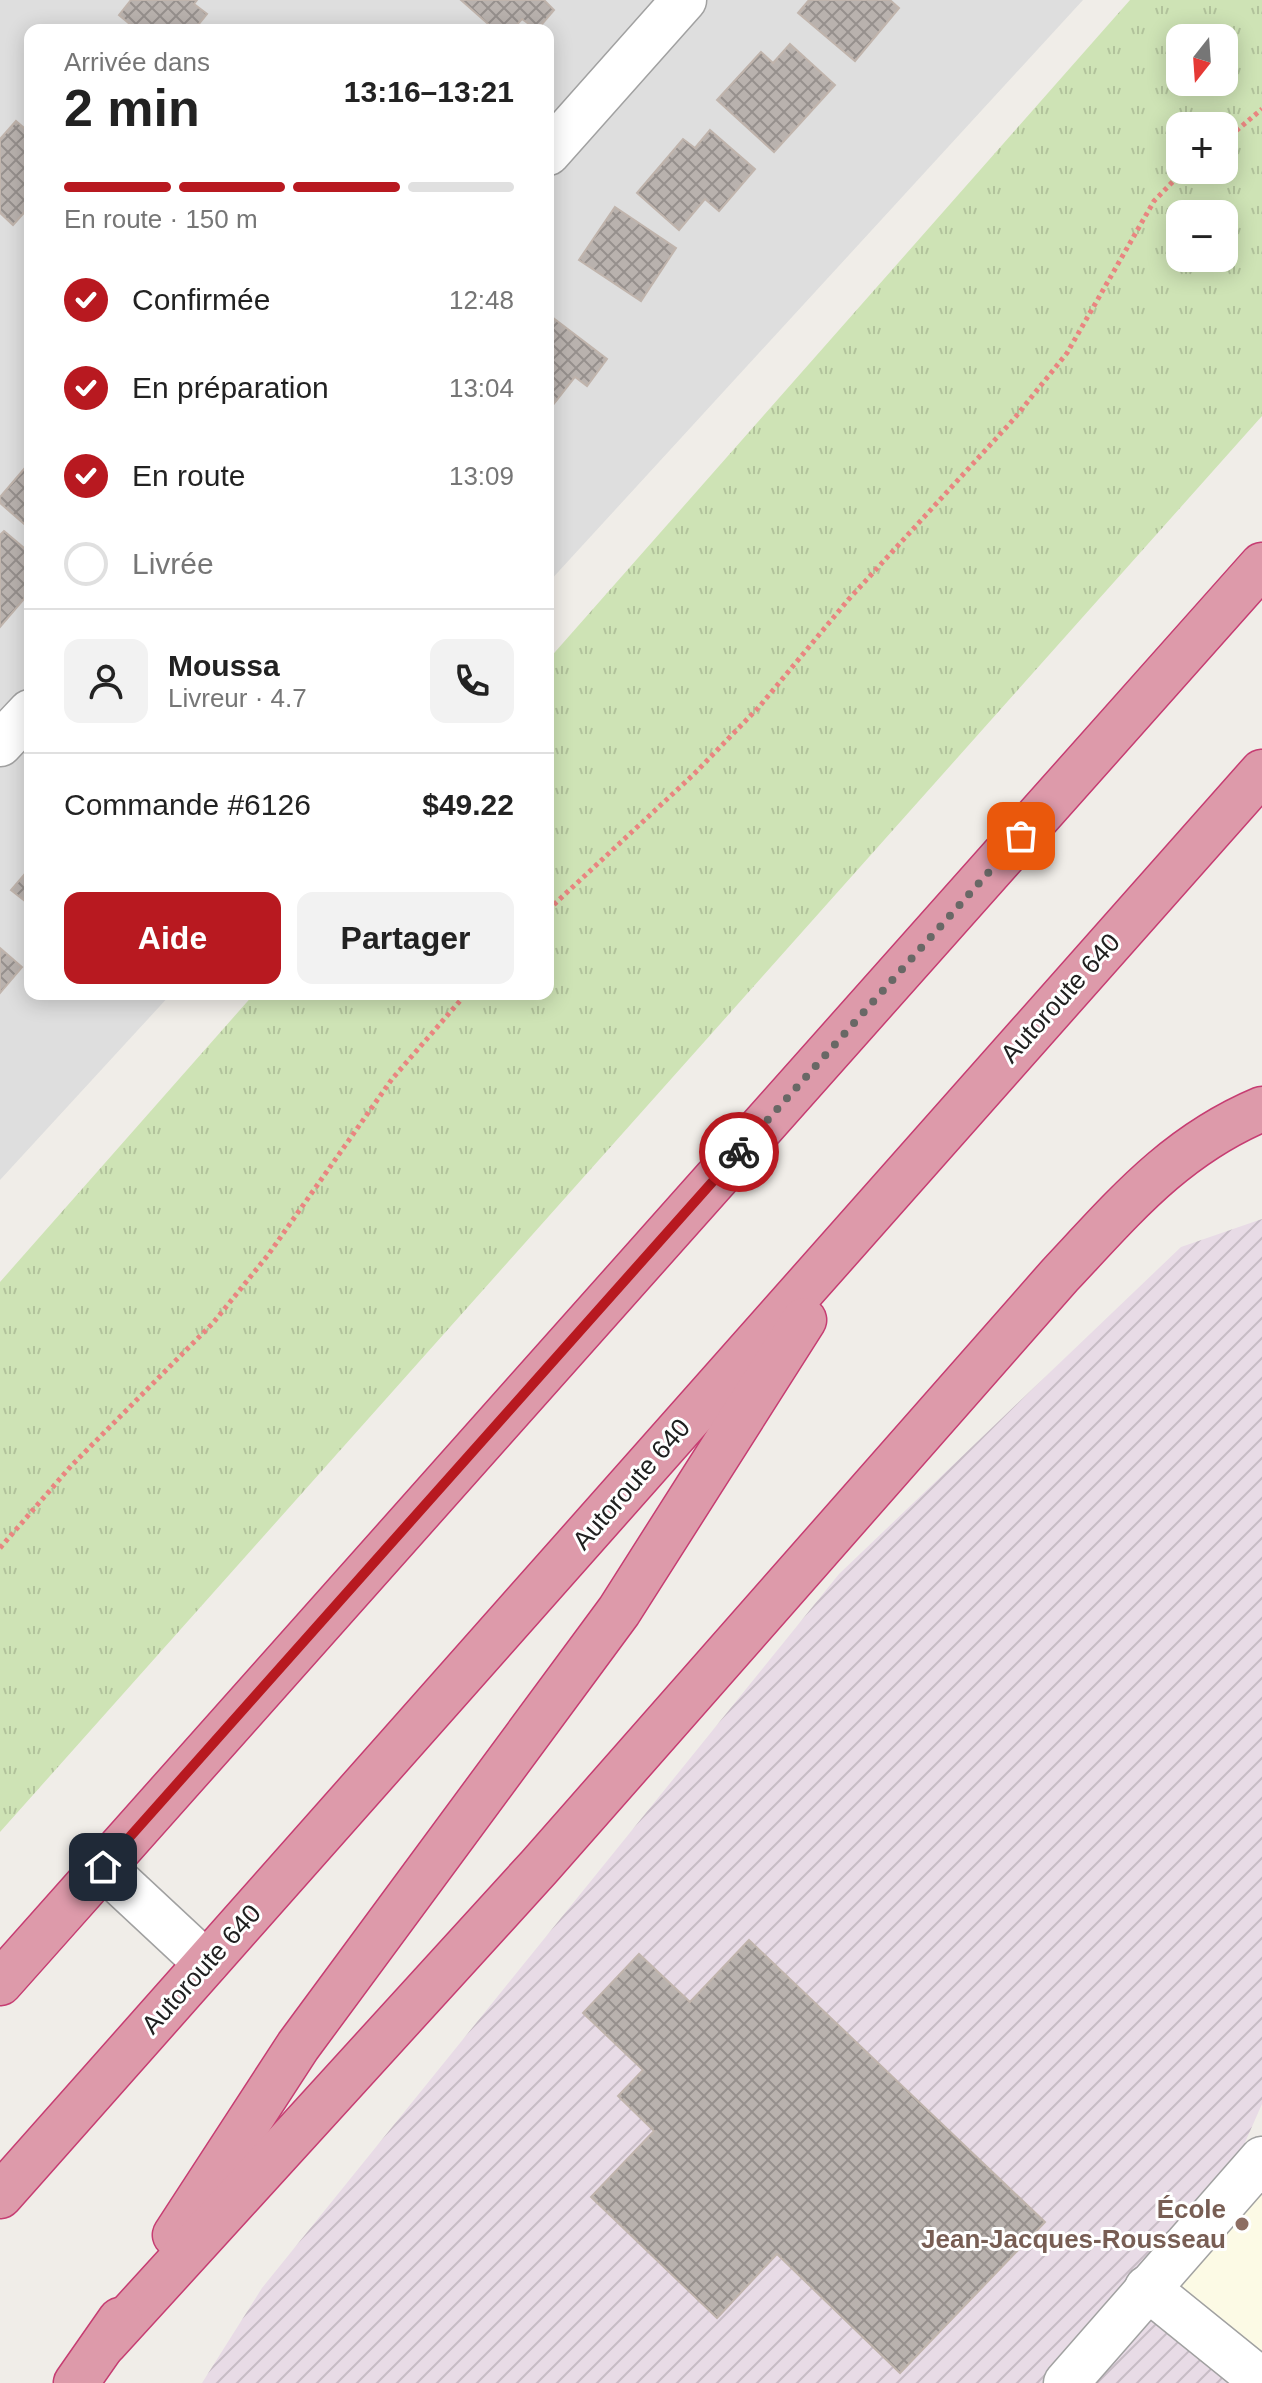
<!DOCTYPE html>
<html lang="fr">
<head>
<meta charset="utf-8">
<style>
	body { margin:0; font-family:Helvetica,sans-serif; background:#f2f2f2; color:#222; height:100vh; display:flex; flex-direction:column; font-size:30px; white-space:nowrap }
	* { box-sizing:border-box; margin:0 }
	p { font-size:26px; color:#767676 }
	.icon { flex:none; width:44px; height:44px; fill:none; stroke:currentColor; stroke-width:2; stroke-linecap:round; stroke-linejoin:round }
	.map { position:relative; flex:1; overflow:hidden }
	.drawer { position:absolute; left:24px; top:24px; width:530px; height:976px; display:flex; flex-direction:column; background:#fff; border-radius:16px; box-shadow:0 4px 20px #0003 }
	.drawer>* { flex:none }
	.needle { width:52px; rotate:197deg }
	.tools { position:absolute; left:1166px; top:24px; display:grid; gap:16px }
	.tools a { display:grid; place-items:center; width:72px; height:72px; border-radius:16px; background:#fff; box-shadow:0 4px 20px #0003; font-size:40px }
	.pin { position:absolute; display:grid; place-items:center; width:68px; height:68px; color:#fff; margin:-34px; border-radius:16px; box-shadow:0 4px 12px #0006 }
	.courier { position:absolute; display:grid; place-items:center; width:80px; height:80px; margin:-40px; border:6px solid #b81920; border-radius:50%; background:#fff; color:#222; box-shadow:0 2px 10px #0007 }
	.head em { font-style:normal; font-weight:700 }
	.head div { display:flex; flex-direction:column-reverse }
	.head { display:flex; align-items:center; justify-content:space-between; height:136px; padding:0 40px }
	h1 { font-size:52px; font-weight:700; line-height:60px }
	.bar { display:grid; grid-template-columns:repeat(4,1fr); gap:12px 8px; align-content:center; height:96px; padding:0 40px }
	.bar i { height:10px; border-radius:6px; background:#e0e0e0 }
	.bar .on { background:#b81920 }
	.bar p { grid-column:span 4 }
	.line { display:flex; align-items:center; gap:20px; padding:0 40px; border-top:2px solid #e0e0e0 }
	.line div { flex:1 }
	.round { display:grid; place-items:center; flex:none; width:84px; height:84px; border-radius:16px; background:#f2f2f2 }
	ol { padding:0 40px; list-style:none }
	li { display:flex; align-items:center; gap:24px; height:88px }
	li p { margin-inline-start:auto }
	li .icon { padding:8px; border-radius:50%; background:#b81920; color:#fff; stroke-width:4 }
	li:last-child { color:#767676 }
	li i { width:44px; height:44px; border:4px solid #e0e0e0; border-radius:50% }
	.cta { display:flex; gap:16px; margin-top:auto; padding:16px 40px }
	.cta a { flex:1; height:92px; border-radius:16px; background:#b81920; color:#fff; font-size:32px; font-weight:700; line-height:92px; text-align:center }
	.cta a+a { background:#f2f2f2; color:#222 }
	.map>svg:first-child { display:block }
	.residential { fill:#dedede }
	.industrial { fill:url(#industrial-furrows) }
	.education { fill:#fcfae5 }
	.grass { fill:url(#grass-tufts); fill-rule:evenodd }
	.building { fill:url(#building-cross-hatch); stroke:#c0b4ac; stroke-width:2 }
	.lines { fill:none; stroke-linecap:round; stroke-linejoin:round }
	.minor-casing { stroke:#a1a1a1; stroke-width:47 }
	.highway-casing { stroke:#c63d72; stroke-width:47 }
	.path { stroke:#e98580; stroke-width:5; stroke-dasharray:4 4; stroke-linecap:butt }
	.minor { stroke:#fff; stroke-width:44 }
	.highway { stroke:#dd9aaa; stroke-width:44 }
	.done { stroke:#696866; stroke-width:8; stroke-dasharray:0 14.4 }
	.route { stroke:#b81920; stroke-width:10 }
	.education-dot { fill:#8d6e63; stroke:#fff; stroke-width:3 }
	.labels { text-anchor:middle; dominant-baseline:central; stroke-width:6; stroke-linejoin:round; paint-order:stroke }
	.street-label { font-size:26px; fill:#202020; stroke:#fff }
	.education-label { font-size:26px; font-weight:bold; fill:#785e54; stroke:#fff; text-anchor:end }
</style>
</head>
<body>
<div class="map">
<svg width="1262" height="2383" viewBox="0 0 1262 2383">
	<defs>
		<pattern id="industrial-furrows" width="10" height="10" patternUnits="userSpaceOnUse" patternTransform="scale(2)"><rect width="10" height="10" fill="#e8dbe6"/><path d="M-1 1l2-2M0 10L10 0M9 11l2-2" fill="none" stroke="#c7bcc5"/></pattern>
		<pattern id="grass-tufts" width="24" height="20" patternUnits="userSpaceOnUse" patternTransform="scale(2)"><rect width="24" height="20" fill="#cee3b5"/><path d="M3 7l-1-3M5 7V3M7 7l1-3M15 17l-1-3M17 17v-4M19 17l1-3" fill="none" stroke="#b1c29b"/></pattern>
		<pattern id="building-cross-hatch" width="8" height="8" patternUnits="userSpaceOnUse" patternTransform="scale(2)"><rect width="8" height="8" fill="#b9b2ae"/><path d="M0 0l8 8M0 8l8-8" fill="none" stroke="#96908d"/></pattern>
	</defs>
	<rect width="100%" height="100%" fill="#f0ede8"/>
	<!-- residential -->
	<polygon class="residential" points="0,0 1083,0 548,583 548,30 30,30 30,994 171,994 0,1180"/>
	<!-- industrial -->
	<polygon class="industrial" points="1262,1219 1262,2104 1182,2285 1262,2365 1262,2383 202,2383 262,2288 839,1574 1181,1247"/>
	<!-- education -->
	<polygon class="education" points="1262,2164 1262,2365 1181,2285"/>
	<!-- grass -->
	<path class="grass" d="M1130,0H1262V416L0,1832V1282L254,994H548V660ZM1180,38H1224V82H1180ZM1180,126H1224V170H1180ZM1180,214H1224V258H1180Z"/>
	<!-- building -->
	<g class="building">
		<polygon points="131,0 197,0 194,4 207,14 194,30 137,30 119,15"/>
		<polygon points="461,0 544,0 554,10 537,30 522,19 512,30 495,30"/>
		<polygon points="809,0 890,0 899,8 855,61 798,13"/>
		<polygon points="790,44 835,85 774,152 717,100 761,52 773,63"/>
		<polygon points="16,121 30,133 30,206 13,225 0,213 0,139"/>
		<polygon points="710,130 755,169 719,211 705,199 679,230 637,193 683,139 695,148"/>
		<polygon points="615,207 676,248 641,301 579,260"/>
		<polygon points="548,314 607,359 587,386 575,377 552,406 548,403"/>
		<polygon points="30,462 30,529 0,503 0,497"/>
		<polygon points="4,531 30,553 30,592 0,627 0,535"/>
		<polygon points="30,868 30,905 11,890"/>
		<polygon points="0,948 22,967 0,993"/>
		<polygon points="749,1940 1045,2222 900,2373 777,2254 717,2318 591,2197 654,2131 618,2096 643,2070 583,2013 639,1954 690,2002"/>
	</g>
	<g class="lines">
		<defs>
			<g id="minor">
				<polyline points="548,153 684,0"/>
				<polyline points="0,744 30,712"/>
				<polyline points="103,1867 206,1963"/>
				<polyline points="1147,2288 1262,2381"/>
				<polyline points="1066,2383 1262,2159"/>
			</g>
			<g id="highway">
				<polyline points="0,1983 1262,565"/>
				<polyline points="0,2196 1262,772"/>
				<polyline points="175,2235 298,2046 619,1611 804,1320"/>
				<path d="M105,2343L539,1867L1060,1275C1124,1207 1174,1146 1262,1109"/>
				<polyline points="76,2383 120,2320"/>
			</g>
		</defs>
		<!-- minor casing -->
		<use href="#minor" class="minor-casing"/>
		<!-- highway casing -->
		<use href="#highway" class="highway-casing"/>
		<!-- path -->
		<g class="path">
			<polyline points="1224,141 1262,109"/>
			<polyline points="548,910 693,775 759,707 848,600 1013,420 1067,353 1154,201 1184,170"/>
			<polyline points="0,1548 71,1466 213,1323 268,1255 392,1079 466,994"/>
		</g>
		<!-- minor -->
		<use href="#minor" class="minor"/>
		<!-- highway -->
		<use href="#highway" class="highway"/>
	</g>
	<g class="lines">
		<!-- done -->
		<polyline class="done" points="739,1152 1021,836"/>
		<!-- route -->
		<polyline class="route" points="103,1867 739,1152"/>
	</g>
	<!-- markers -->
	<circle class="education-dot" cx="1242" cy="2224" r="8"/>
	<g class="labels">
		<!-- street labels -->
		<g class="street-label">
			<text transform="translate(1060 998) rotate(-48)">Autoroute 640</text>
			<text transform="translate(631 1484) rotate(-49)">Autoroute 640</text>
			<text transform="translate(201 1969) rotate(-48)">Autoroute 640</text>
		</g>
		<!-- education labels -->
		<g class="education-label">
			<text x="1226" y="2209">École<tspan x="1226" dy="30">Jean-Jacques-Rousseau</tspan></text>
		</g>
	</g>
</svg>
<div class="tools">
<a><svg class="needle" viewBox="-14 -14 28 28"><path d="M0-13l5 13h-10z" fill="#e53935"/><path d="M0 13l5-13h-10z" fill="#767676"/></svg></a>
<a>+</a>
<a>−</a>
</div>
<div class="pin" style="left:1021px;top:836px;background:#ea580c"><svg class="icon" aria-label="bag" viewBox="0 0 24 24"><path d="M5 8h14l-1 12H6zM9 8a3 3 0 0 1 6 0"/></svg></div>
<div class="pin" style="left:103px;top:1867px;background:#1f2937"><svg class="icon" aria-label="home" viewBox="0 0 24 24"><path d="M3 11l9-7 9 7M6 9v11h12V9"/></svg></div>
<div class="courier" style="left:739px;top:1152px"><svg class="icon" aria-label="bike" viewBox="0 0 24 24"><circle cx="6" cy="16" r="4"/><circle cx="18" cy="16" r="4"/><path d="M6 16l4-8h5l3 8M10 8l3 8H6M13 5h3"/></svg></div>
<section class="drawer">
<div class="head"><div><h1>2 min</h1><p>Arrivée dans</p></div><em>13:16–13:21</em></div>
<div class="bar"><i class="on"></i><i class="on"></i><i class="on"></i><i></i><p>En route · 150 m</p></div>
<ol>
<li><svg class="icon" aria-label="check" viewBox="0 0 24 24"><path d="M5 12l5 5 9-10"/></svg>Confirmée<p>12:48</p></li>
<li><svg class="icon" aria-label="check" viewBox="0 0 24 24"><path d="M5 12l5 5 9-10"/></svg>En préparation<p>13:04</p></li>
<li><svg class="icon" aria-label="check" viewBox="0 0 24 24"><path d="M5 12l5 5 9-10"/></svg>En route<p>13:09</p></li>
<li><i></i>Livrée</li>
</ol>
<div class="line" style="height:144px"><a class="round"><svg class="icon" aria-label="person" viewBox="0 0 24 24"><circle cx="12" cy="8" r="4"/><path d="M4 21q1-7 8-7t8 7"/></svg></a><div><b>Moussa</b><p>Livreur · 4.7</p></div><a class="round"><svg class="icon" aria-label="phone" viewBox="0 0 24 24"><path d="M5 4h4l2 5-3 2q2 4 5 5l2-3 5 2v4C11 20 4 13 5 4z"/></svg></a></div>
<div class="line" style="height:104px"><div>Commande #6126</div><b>$49.22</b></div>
<div class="cta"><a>Aide</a><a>Partager</a></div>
</section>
</div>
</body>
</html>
